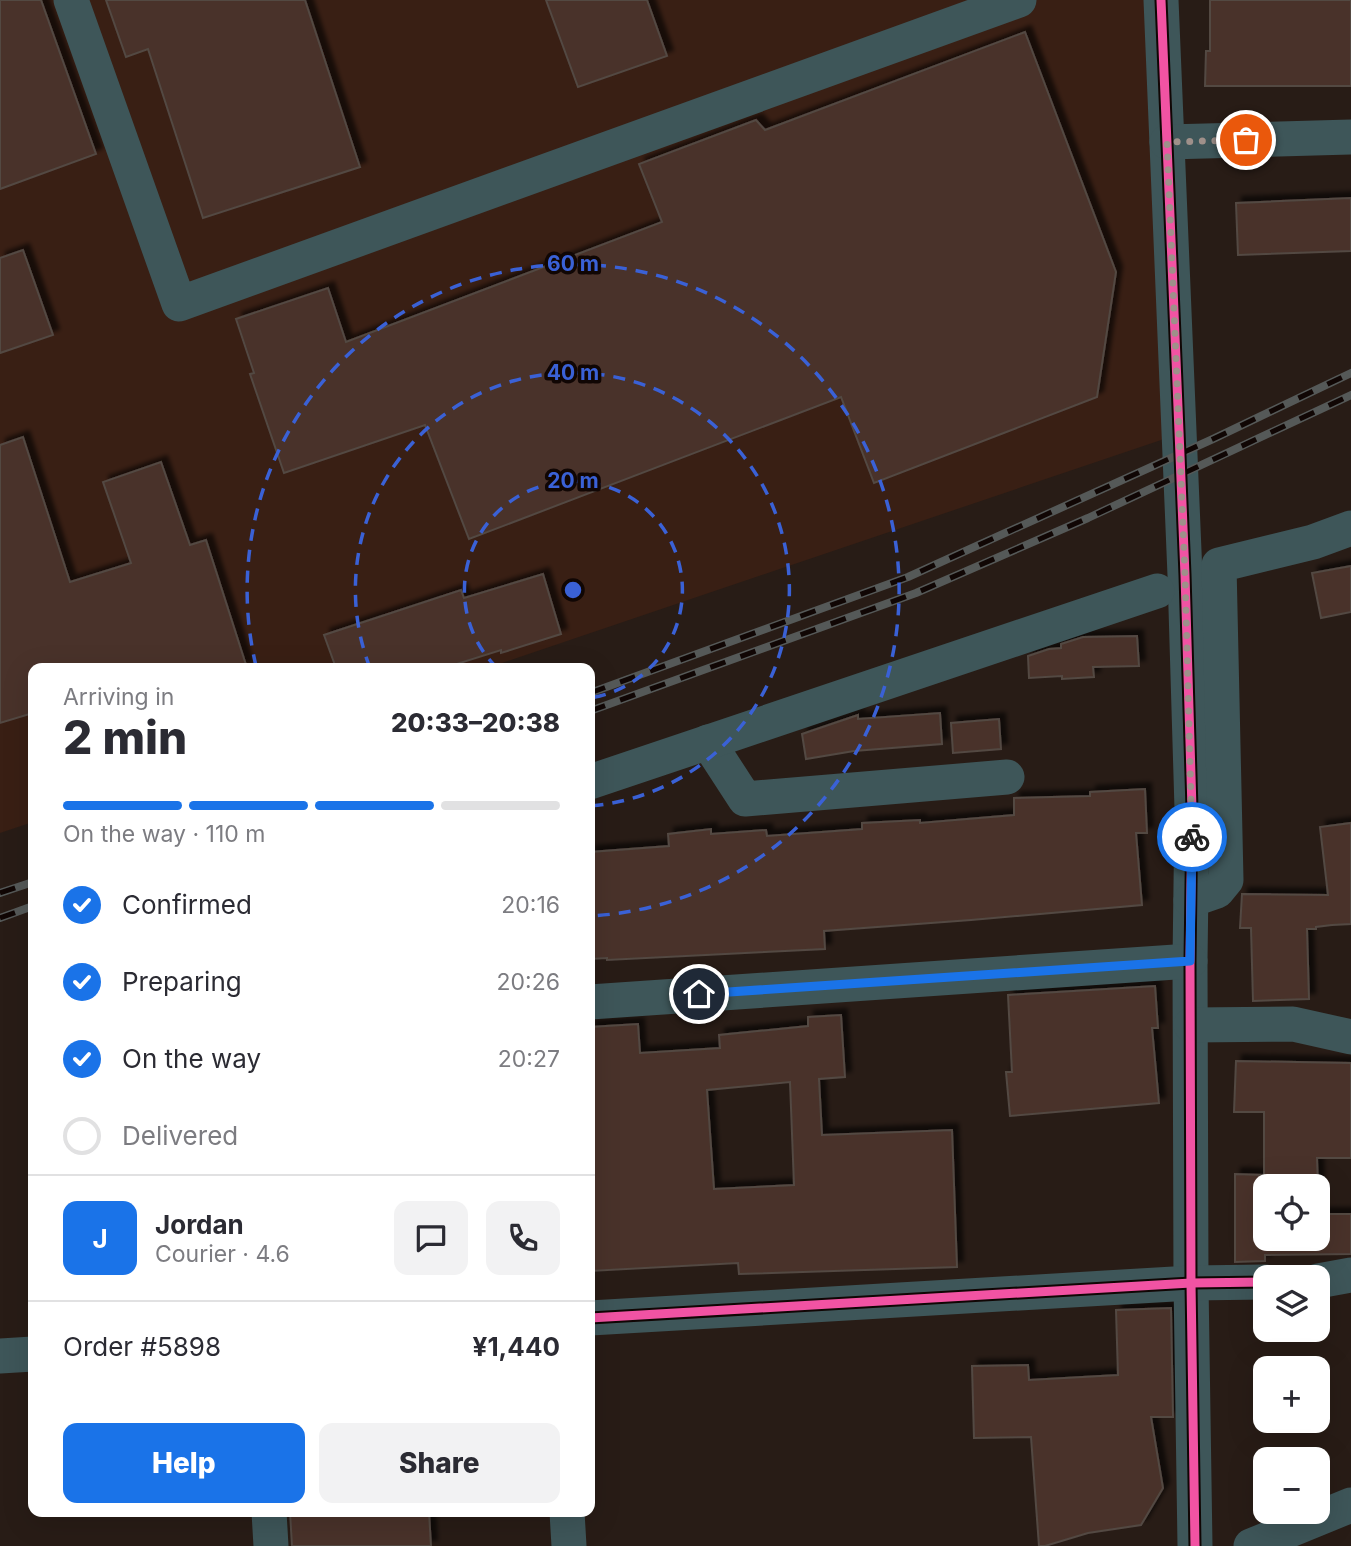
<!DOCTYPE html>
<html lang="en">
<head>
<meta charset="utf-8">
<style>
	body { margin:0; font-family:Inter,sans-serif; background:#f2f2f3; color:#2b2b33; height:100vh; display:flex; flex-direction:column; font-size:26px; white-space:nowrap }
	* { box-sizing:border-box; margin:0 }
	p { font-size:23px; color:#7c7c81 }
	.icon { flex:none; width:38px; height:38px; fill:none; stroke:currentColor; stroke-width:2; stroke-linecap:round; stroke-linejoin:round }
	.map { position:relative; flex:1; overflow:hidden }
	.panel { position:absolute; left:28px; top:663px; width:567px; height:854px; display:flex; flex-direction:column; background:#fff; border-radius:14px; box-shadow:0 7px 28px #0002 }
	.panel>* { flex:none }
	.fabs { position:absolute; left:1253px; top:1174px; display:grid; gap:14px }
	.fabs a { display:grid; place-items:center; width:77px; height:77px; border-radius:14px; background:#fff; box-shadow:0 7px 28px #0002; font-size:35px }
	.pin { position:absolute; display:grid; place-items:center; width:60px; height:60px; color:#fff; margin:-30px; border:4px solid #fff; border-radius:50%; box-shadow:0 2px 7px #0007 }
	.courier { position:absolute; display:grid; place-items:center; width:70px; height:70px; margin:-35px; border:5px solid #1a73e8; border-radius:50%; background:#fff; color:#222; box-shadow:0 2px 9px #0007 }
	.head em { font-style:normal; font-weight:800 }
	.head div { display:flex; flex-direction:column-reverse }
	.head { display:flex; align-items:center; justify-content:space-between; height:119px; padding:0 35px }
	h1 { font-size:46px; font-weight:800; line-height:52px }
	.bar { display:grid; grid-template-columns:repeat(4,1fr); gap:10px 7px; align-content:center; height:84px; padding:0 35px }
	.bar i { height:9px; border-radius:5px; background:#e1e1e2 }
	.bar .on { background:#1a73e8 }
	.bar p { grid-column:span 4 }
	.line { display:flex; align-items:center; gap:18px; padding:0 35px; border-top:2px solid #e1e1e2 }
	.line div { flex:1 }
	.round { display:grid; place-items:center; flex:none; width:74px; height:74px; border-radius:14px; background:#f2f2f3 }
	ol { padding:0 35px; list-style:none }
	li { display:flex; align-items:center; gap:21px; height:77px }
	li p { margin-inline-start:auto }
	li .icon { padding:7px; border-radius:50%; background:#1a73e8; color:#fff; stroke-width:4 }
	li:last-child { color:#7c7c81 }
	li i { width:38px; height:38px; border:4px solid #e1e1e2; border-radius:50% }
	.button { display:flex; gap:14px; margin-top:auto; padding:14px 35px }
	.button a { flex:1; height:80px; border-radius:14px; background:#1a73e8; color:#fff; font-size:28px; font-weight:800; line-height:80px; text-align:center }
	.button a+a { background:#f2f2f3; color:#2b2b33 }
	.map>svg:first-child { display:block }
	.built { fill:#391f14 }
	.building { fill:#48332a; stroke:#534843; stroke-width:2; fill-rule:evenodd; filter:url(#shadow) }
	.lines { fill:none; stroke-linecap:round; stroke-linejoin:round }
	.minor { stroke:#3e5659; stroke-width:35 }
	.rail-casing { stroke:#555958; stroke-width:8 }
	.rail { stroke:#100604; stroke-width:5; stroke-dasharray:16; stroke-linecap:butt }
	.cycleway-casing { stroke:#100604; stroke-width:13 }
	.cycleway { stroke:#f153a3; stroke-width:9 }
	.done { stroke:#9f908a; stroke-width:7; stroke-dasharray:0 12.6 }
	.route { stroke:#1a73e8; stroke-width:9 }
	.ring { fill:none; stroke:#3a61d6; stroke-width:3.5; stroke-dasharray:12 9 }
	.centre { fill:#3a61d6; stroke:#100604; stroke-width:3.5 }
	.ring-label { font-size:21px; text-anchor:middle; font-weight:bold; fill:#3a61d6; stroke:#100604; stroke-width:7; stroke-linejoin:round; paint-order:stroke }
</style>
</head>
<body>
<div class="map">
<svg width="1351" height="1546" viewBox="0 0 1351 1546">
	<defs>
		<filter id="shadow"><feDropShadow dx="6" dy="-6" stdDeviation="2" flood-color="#0009"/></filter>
	</defs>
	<rect width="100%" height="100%" fill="#281c16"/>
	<!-- built -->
	<polygon class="built" points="0,0 1145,0 1179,434 487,668 33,668 33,822 0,833"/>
	<!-- building -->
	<g class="building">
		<polygon points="0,0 41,0 96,154 0,189"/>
		<polygon points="106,0 305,0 360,167 203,218 148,49 126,57"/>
		<polygon points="546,0 647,0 667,56 578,87"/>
		<polygon points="1210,0 1351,0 1351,86 1205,86 1206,51 1210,51"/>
		<polygon points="1025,32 1116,272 1097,397 874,483 841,397 469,539 425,425 284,473 250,374 254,373 236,319 328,288 346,342 662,222 639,164 756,120 765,130"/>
		<polygon points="1351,198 1351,251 1238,255 1236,203"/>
		<polygon points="23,250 53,335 0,353 0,258"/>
		<polygon points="23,437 70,582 131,563 103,482 161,462 190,545 206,540 247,668 33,668 33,713 0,723 0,445"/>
		<polygon points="1351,566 1351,612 1321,618 1312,573"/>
		<polygon points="543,574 561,634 501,653 501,650 444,668 336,668 324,635 461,590 464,598"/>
		<polygon points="1137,636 1139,666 1093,667 1094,677 1062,679 1062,676 1029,678 1028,656 1049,649 1061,648 1061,644 1083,637"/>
		<polygon points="940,713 942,744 854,751 806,759 802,734 858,715 858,719"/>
		<polygon points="999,719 1001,749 953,753 951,723"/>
		<polygon points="1145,789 1147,833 1136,833 1142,905 971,920 824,931 825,949 607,960 607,958 590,959 590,852 669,846 668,834 711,829 711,834 766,830 767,836 862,829 862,823 920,820 920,823 1014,815 1014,798 1090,796 1090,792"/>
		<polygon points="1351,823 1351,924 1332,925 1316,927 1316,929 1307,929 1309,999 1253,1001 1251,928 1240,928 1242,894 1328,895 1320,827"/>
		<polygon points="1155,986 1158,1028 1152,1028 1159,1103 1010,1116 1006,1072 1012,1072 1008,995"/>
		<path d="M841,1015L845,1077L819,1079L822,1135L952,1130L957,1267L739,1274L738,1263L590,1271V1027L638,1024L640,1053L720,1048L719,1035L808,1026V1017ZM790,1082L794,1185L714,1189L707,1090Z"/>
		<path d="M1236,1061L1351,1063V1158H1317L1319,1214H1351V1254L1265,1255V1261L1235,1262V1174L1264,1175V1112H1234ZM1265,1186H1318V1239H1265Z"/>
		<polygon points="1171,1308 1173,1417 1151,1417 1163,1488 1141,1525 1088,1533 1045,1546 1039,1546 1031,1437 974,1438 972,1366 1028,1365 1029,1380 1118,1375 1116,1310"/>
		<polygon points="290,1512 429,1512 431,1546 292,1546"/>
	</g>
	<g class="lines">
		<!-- minor -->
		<g class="minor">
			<polyline points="71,0 179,304 1019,0"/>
			<polyline points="1161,0 1185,575 1192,809 1190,961 1191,1283 1195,1546"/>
			<polyline points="1167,142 1351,137"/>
			<polyline points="708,742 745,799 1007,777"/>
			<polyline points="590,782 1157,591"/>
			<polyline points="1191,900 1217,891 1226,880 1219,565 1313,542 1351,528"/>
			<polyline points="590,1002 1190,961"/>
			<polyline points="1191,1025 1293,1024 1351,1037"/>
			<polyline points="1318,1281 1351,1275"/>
			<polyline points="590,1318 1191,1283 1265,1282"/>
			<polyline points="0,1356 33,1354"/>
			<polyline points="269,1512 271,1546"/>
			<polyline points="567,1512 569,1546"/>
			<polyline points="1251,1546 1351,1505"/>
		</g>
		<defs>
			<g id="rail">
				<polyline points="590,693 908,577 1213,439 1351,373"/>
				<polyline points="590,711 916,593 1088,518 1351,395"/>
				<polyline points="0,893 33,882"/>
				<polyline points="0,918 33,906"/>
			</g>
		</defs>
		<!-- rail casing -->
		<use href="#rail" class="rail-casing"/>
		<!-- rail -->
		<use href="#rail" class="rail"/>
		<defs>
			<g id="cycleway">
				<polyline points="1161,0 1185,575 1192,809 1190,961 1191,1283 1195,1546"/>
				<polyline points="590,1318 1191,1283 1265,1282"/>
			</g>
		</defs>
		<!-- cycleway casing -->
		<use href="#cycleway" class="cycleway-casing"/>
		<!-- cycleway -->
		<use href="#cycleway" class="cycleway"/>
	</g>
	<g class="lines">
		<!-- done -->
		<polyline class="done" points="1192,837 1185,575 1167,142 1246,140"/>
		<!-- route -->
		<polyline class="route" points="699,994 1190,961 1192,837"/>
	</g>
	<!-- distance rings -->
	<g class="ring">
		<path d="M497 668A109 109 0 1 1 590 698"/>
		<path d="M370 668A217 217 0 1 1 590 806"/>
		<path d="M256 666A326 326 0 1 1 590 916"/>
	</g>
	<circle cx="573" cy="590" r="10" class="centre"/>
	<g class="ring-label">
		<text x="573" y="271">60 m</text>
		<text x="573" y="380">40 m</text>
		<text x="573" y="488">20 m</text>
	</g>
</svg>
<div class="fabs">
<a><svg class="icon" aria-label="locate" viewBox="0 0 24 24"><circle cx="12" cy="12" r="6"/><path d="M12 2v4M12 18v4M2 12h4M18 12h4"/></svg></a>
<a><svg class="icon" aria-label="layers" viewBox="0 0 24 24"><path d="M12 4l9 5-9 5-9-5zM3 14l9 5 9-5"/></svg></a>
<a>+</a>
<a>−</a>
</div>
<div class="pin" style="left:1246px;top:140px;background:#ea580c"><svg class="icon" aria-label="bag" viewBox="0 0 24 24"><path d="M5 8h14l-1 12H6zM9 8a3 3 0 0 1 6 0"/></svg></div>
<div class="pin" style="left:699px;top:994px;background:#1f2937"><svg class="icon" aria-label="home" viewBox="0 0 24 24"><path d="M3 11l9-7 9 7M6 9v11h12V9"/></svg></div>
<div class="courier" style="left:1192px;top:837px"><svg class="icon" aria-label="bike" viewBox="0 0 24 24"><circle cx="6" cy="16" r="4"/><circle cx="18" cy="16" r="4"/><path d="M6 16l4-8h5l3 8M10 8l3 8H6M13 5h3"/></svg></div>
<section class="panel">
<div class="head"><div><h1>2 min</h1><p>Arriving in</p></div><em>20:33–20:38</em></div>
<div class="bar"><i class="on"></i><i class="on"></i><i class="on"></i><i></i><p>On the way · 110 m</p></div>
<ol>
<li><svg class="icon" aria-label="check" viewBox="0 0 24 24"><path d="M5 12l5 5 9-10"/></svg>Confirmed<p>20:16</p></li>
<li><svg class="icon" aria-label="check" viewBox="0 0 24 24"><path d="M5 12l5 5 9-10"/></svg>Preparing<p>20:26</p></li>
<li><svg class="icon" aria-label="check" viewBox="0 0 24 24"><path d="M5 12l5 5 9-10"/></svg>On the way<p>20:27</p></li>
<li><i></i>Delivered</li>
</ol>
<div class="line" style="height:126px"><b class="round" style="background:#1a73e8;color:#fff">J</b><div><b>Jordan</b><p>Courier · 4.6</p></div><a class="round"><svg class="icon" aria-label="chat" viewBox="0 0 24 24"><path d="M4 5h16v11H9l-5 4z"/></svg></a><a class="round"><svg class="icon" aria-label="phone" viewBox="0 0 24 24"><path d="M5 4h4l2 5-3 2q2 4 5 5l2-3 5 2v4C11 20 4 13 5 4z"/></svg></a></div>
<div class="line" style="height:91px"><div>Order #5898</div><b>¥1,440</b></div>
<div class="button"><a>Help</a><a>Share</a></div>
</section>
</div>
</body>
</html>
